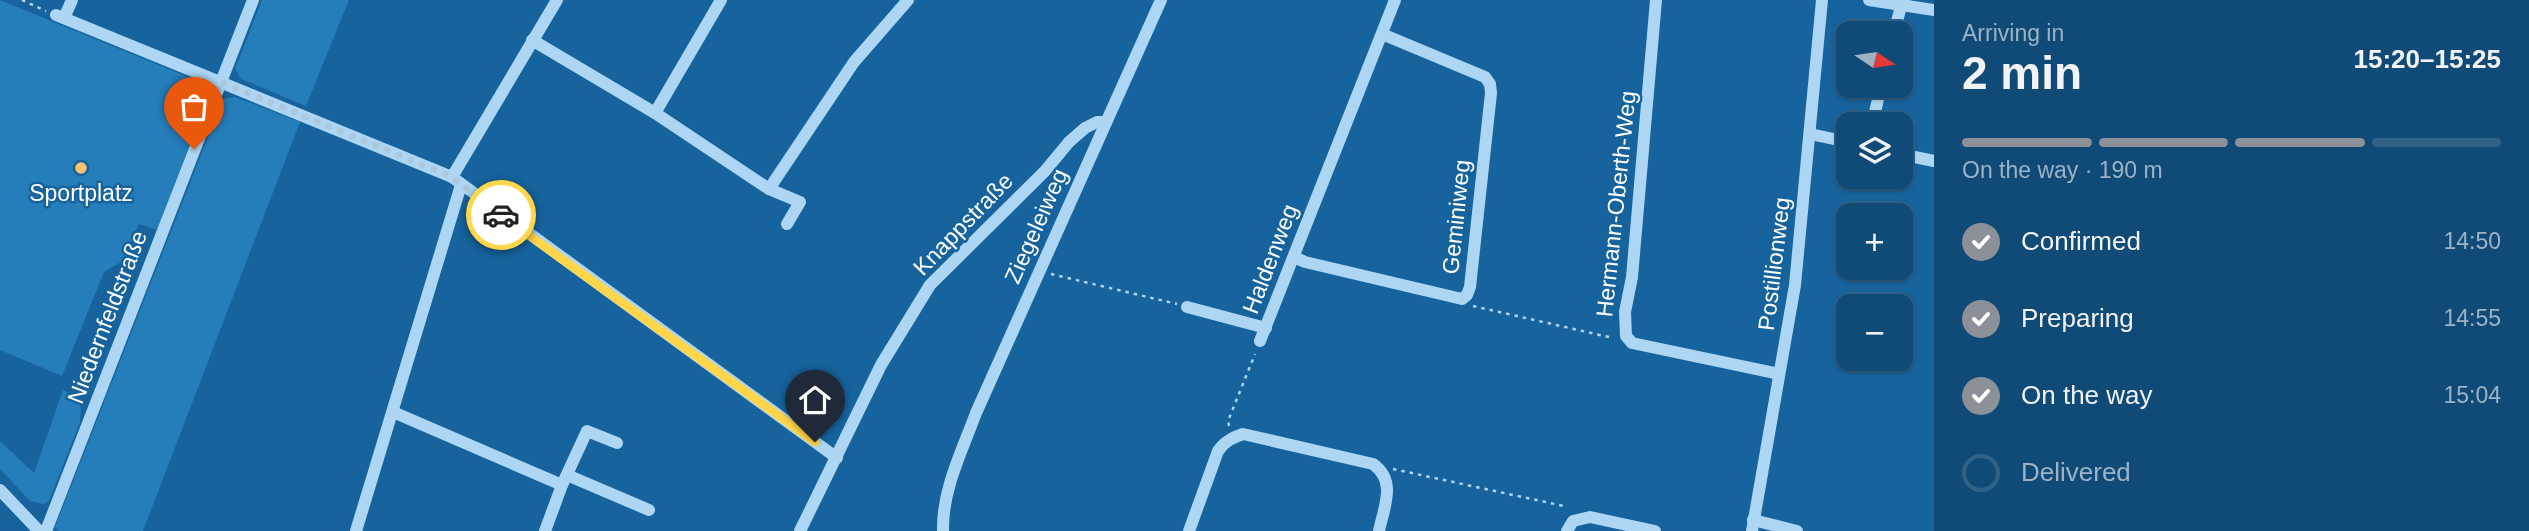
<!DOCTYPE html>
<html lang="en">
<head>
<meta charset="utf-8">
<style>
	body { margin:0; font-family:Arial,sans-serif; background:#19517b; color:#f1f3f6; height:100vh; display:flex; flex-direction:column; font-size:26px; white-space:nowrap }
	* { box-sizing:border-box; margin:0 }
	p { font-size:23px; color:#9cb3c5 }
	.icon { flex:none; width:38px; height:38px; fill:none; stroke:currentColor; stroke-width:2; stroke-linecap:round; stroke-linejoin:round }
	.map { position:relative; flex:1; overflow:hidden }
	.sheet { display:flex; flex-direction:column; background:#104a76; width:595px }
	.sheet>* { flex:none }
	.needle { width:46px; rotate:103deg }
	.buttons { position:absolute; left:1836px; top:21px; display:grid; gap:14px }
	.buttons a { display:grid; place-items:center; width:77px; height:77px; border-radius:14px; background:#104a76; box-shadow:0 2px 5px #0004,0 0 0 2px #306288; font-size:35px }
	.pin { position:absolute; display:grid; place-items:center; width:60px; height:60px; color:#fff; margin:-72px -30px; border-radius:50% 50% 50% 0; rotate:-45deg; box-shadow:0 0 7px #0007 }
	.pin .icon { rotate:45deg }
	.courier { position:absolute; display:grid; place-items:center; width:70px; height:70px; margin:-35px; border:5px solid #ffd54a; border-radius:50%; background:#fff; color:#222; box-shadow:0 2px 9px #0007 }
	.summary em { font-style:normal; font-weight:600 }
	.summary div { display:flex; flex-direction:column-reverse }
	.summary { display:flex; align-items:center; justify-content:space-between; height:119px; padding:0 28px }
	h1 { font-size:46px; font-weight:600; line-height:52px }
	.bar { display:grid; grid-template-columns:repeat(4,1fr); gap:10px 7px; align-content:center; height:84px; padding:0 28px }
	.bar i { height:9px; border-radius:5px; background:#306288 }
	.bar .current { background:#8c9099 }
	.bar p { grid-column:span 4 }
	ol { padding:0 28px; list-style:none }
	li { display:flex; align-items:center; gap:21px; height:77px }
	li p { margin-inline-start:auto }
	li .icon { padding:7px; border-radius:50%; background:#8c9099; color:#fff; stroke-width:4 }
	li:last-child { color:#9cb3c5 }
	li i { width:38px; height:38px; border:4px solid #306288; border-radius:50% }
	main { display:flex; flex:1; min-height:0 }
	.map>svg:first-child { display:block }
	.green { fill:#257db9 }
	.lines { fill:none; stroke-linecap:round; stroke-linejoin:round }
	.path { stroke:#acd6f3; stroke-width:2.5; stroke-dasharray:3.5 5; stroke-linecap:butt }
	.minor { stroke:#acd6f3; stroke-width:12 }
	.done { stroke:#adc8dd; stroke-width:7; stroke-dasharray:0 12.6 }
	.route { stroke:#ffd54a; stroke-width:9 }
	.poi-dot { fill:#ffc16e; stroke:#16639d; stroke-width:2.5 }
	.labels { text-anchor:middle; dominant-baseline:central; stroke-width:5; stroke-linejoin:round; paint-order:stroke }
	.poi-label { font-size:23px; fill:#fff; stroke:#16639d }
	.street-label { font-size:23px; fill:#fff; stroke:#16639d }
</style>
</head>
<body>
<main>
<div class="map">
<svg width="1934" height="531" viewBox="0 0 1934 531">
	<rect width="100%" height="100%" fill="#16639d"/>
	<!-- green -->
	<g class="green">
		<polygon points="0,0 205,84 209,91 200,117 178,108 174,119 196,128 157,230 139,224 123,261 104,272 62,376 0,350"/>
		<polygon points="262,0 349,0 306,106 241,79 235,69"/>
		<polygon points="235,97 300,122 143,531 59,531 55,527 223,99"/>
		<polygon points="63,390 77,397 81,408 80,422 49,501 43,504 30,501 0,469 0,441 34,473"/>
	</g>
	<g class="lines">
		<!-- path -->
		<g class="path">
			<polyline points="22,0 46,11"/>
			<polyline points="1051,274 1177,304"/>
			<polyline points="1473,306 1613,338"/>
			<polyline points="1229,426 1228,421 1255,354"/>
			<polyline points="1393,469 1564,506 1566,509"/>
		</g>
		<!-- minor -->
		<g class="minor">
			<polyline points="1656,0 1632,277 1625,312 1626,336 1632,343 1779,374"/>
			<polyline points="1869,0 1934,10"/>
			<polyline points="56,15 452,177 837,458"/>
			<polyline points="64,18 72,0"/>
			<polyline points="1894,33 1901,6"/>
			<polyline points="532,40 655,113 769,189 800,202 787,224"/>
			<polyline points="655,113 721,0"/>
			<polyline points="1873,121 1881,86"/>
			<polyline points="1810,134 1848,142"/>
			<polyline points="1900,154 1934,161"/>
			<polyline points="452,177 557,0"/>
			<polyline points="769,189 854,62 908,0"/>
			<polyline points="1294,257 1305,262 1462,299 1467,295 1470,287 1491,93 1490,84 1485,77 1382,34"/>
			<polyline points="1187,307 1266,328"/>
			<polyline points="1260,341 1395,0"/>
			<polyline points="393,412 562,485 545,531"/>
			<polyline points="567,475 649,510"/>
			<polyline points="562,485 587,431 617,443"/>
			<polyline points="0,490 39,531"/>
			<polyline points="1753,520 1797,531"/>
			<polyline points="46,531 253,0"/>
			<polyline points="356,531 461,185"/>
			<polyline points="800,531 881,365 930,285 1045,171 1069,142 1085,128 1097,122 1106,122"/>
			<path d="M943,531C942,490 962,451 976,413L1161,0"/>
			<path d="M1189,531L1218,451C1225,441 1232,438 1243,434L1373,464C1397,481 1384,507 1379,531"/>
			<polyline points="1567,531 1573,521 1590,517 1655,531"/>
			<polyline points="1752,531 1795,285 1822,0"/>
		</g>
	</g>
	<g class="lines">
		<!-- done -->
		<polyline class="done" points="194,149 221,82 452,177 501,215"/>
		<!-- route -->
		<polyline class="route" points="501,215 815,442"/>
	</g>
	<!-- markers -->
	<circle class="poi-dot" cx="81" cy="168" r="7"/>
	<g class="labels">
		<!-- poi labels -->
		<g class="poi-label">
			<text x="81" y="193">Sportplatz</text>
		</g>
		<!-- street labels -->
		<g class="street-label">
			<text transform="translate(1616 204) rotate(-84)">Hermann-Oberth-Weg</text>
			<text transform="translate(1456 217) rotate(-84)">Geminiweg</text>
			<text transform="translate(963 224) rotate(-46)">Knappstraße</text>
			<text transform="translate(1036 226) rotate(-66)">Ziegeleiweg</text>
			<text transform="translate(1270 259) rotate(-69)">Haldenweg</text>
			<text transform="translate(1774 264) rotate(-83)">Postillionweg</text>
			<text transform="translate(107 317) rotate(-69)">Niedernfeldstraße</text>
		</g>
	</g>
</svg>
<div class="buttons">
<a><svg class="needle" viewBox="-14 -14 28 28"><path d="M0-13l5 13h-10z" fill="#e53935"/><path d="M0 13l5-13h-10z" fill="#9cb3c5"/></svg></a>
<a><svg class="icon" aria-label="layers" viewBox="0 0 24 24"><path d="M12 4l9 5-9 5-9-5zM3 14l9 5 9-5"/></svg></a>
<a>+</a>
<a>−</a>
</div>
<div class="pin" style="left:194px;top:149px;background:#ea580c"><svg class="icon" aria-label="bag" viewBox="0 0 24 24"><path d="M5 8h14l-1 12H6zM9 8a3 3 0 0 1 6 0"/></svg></div>
<div class="pin" style="left:815px;top:442px;background:#1f2937"><svg class="icon" aria-label="home" viewBox="0 0 24 24"><path d="M3 11l9-7 9 7M6 9v11h12V9"/></svg></div>
<div class="courier" style="left:501px;top:215px"><svg class="icon" aria-label="car" viewBox="0 0 24 24"><path d="M5 17H2v-5l4-1 3-4h7l3 4 3 1v5h-3M9 17h6M6 11h13"/><circle cx="7" cy="17" r="2"/><circle cx="17" cy="17" r="2"/></svg></div>
</div>
<section class="sheet">
<div class="summary"><div><h1>2 min</h1><p>Arriving in</p></div><em>15:20–15:25</em></div>
<div class="bar"><i class="current"></i><i class="current"></i><i class="current"></i><i></i><p>On the way · 190 m</p></div>
<ol>
<li><svg class="icon" aria-label="check" viewBox="0 0 24 24"><path d="M5 12l5 5 9-10"/></svg>Confirmed<p>14:50</p></li>
<li><svg class="icon" aria-label="check" viewBox="0 0 24 24"><path d="M5 12l5 5 9-10"/></svg>Preparing<p>14:55</p></li>
<li><svg class="icon" aria-label="check" viewBox="0 0 24 24"><path d="M5 12l5 5 9-10"/></svg>On the way<p>15:04</p></li>
<li><i></i>Delivered</li>
</ol>
</section>
</main>
</body>
</html>
